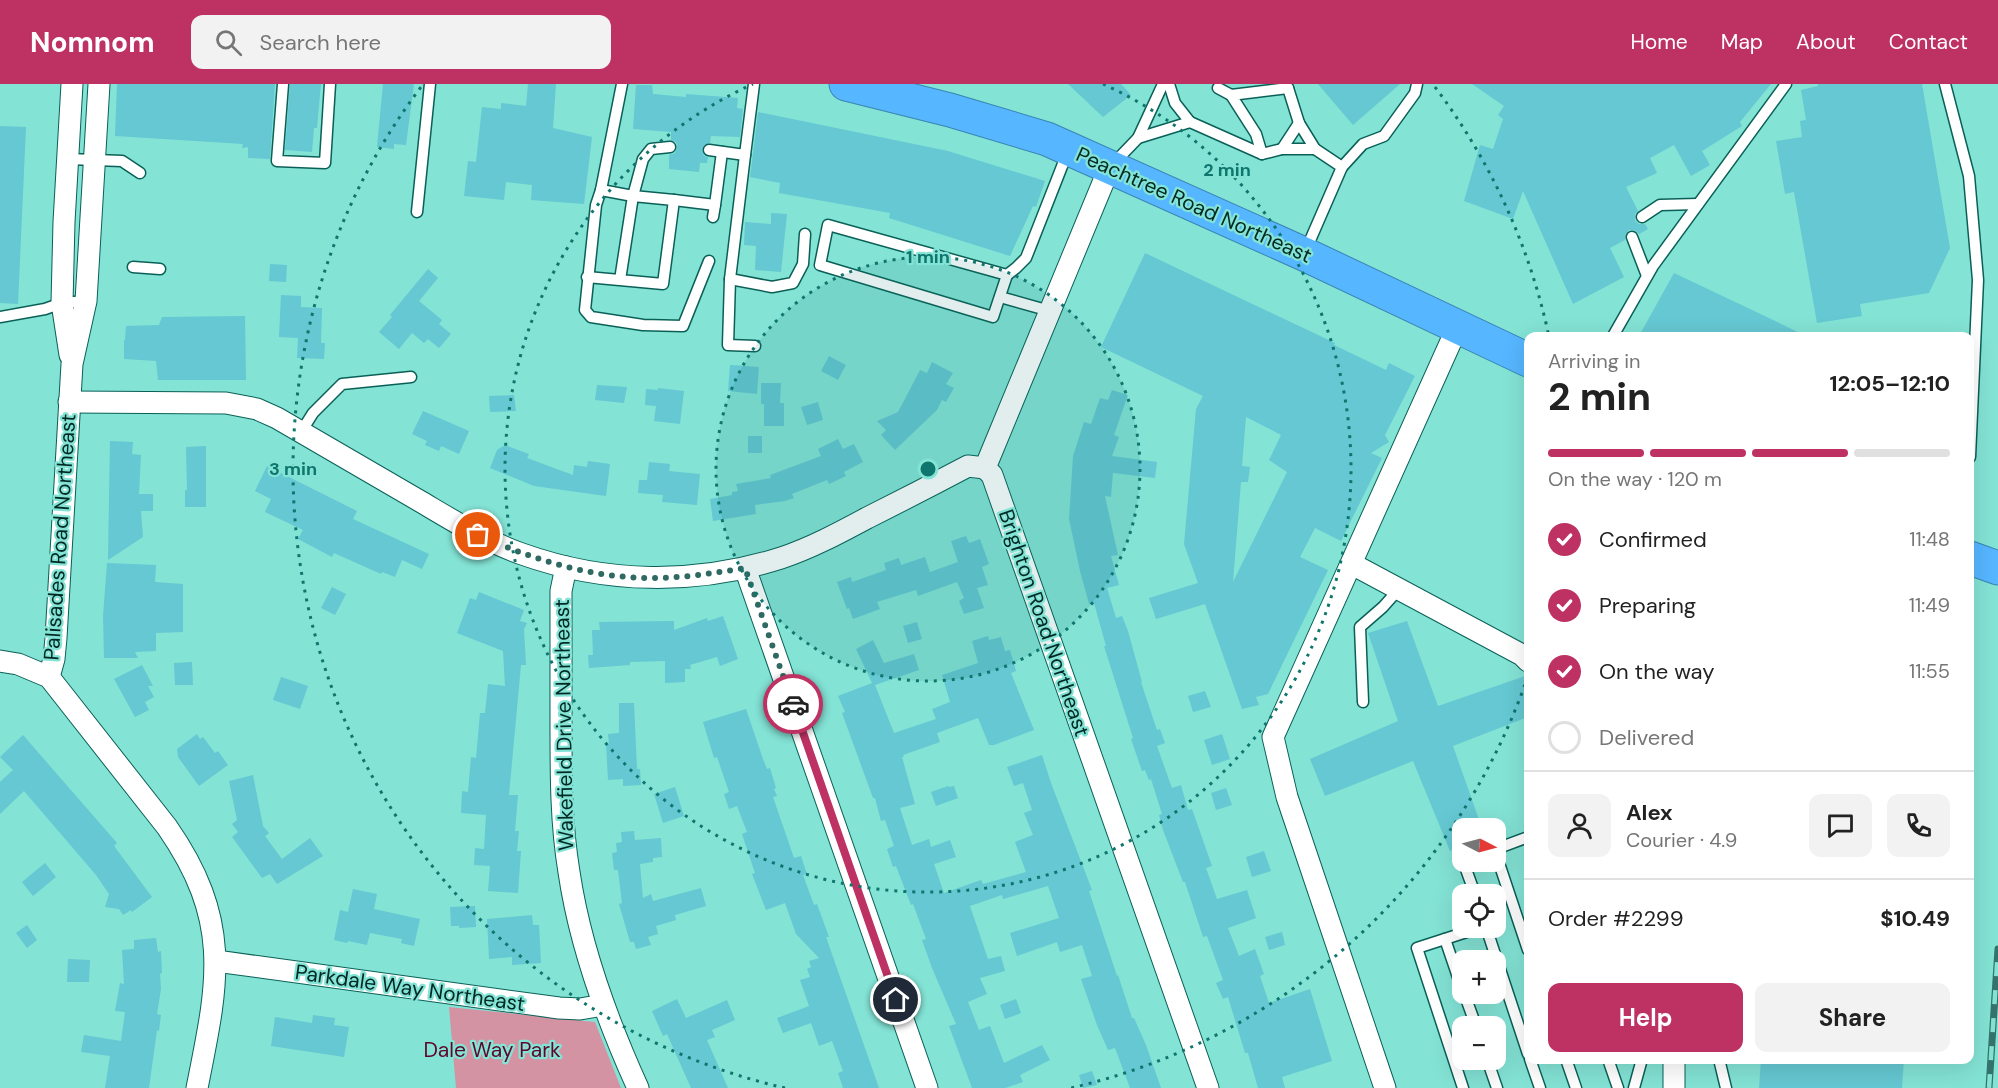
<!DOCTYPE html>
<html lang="en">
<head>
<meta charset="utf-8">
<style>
	body { margin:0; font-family:"DM Sans",sans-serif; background:#f2f2f2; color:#222; height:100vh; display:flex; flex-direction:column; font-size:22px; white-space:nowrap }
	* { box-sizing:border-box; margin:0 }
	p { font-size:20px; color:#767676 }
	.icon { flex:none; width:33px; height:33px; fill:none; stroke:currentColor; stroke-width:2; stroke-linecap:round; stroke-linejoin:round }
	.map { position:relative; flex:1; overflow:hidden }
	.sheet { position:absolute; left:1524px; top:248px; width:450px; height:732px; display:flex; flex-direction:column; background:#fff; border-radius:12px; box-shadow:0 6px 24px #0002 }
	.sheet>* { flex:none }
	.needle { width:39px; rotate:96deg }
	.controls { position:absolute; left:1452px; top:734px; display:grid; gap:12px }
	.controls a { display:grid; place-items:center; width:54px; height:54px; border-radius:12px; background:#fff; box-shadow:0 6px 24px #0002; font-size:30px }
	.pin { position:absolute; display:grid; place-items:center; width:51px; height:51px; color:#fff; margin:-26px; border:3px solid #fff; border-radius:50%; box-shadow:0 2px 6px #0007 }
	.courier { position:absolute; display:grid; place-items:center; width:60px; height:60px; margin:-30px; border:4px solid #be3163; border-radius:50%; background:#fff; color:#222; box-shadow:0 2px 8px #0007 }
	.head em { font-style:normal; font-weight:700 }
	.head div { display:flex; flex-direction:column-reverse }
	.head { display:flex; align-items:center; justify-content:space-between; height:102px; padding:0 24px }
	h1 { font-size:39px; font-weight:700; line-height:45px }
	.bar { display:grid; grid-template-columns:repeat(4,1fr); gap:9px 6px; align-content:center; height:72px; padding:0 24px }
	.bar i { height:8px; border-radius:4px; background:#e0e0e0 }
	.bar .selected { background:#be3163 }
	.bar p { grid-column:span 4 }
	.line { display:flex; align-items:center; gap:15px; padding:0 24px; border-top:2px solid #e0e0e0 }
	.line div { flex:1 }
	.round { display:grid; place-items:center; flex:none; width:63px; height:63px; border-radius:12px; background:#f2f2f2 }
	ol { padding:0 24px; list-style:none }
	li { display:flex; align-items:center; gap:18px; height:66px }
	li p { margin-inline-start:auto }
	li .icon { padding:6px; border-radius:50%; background:#be3163; color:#fff; stroke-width:4 }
	li:last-child { color:#767676 }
	li i { width:33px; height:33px; border:3px solid #e0e0e0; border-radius:50% }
	.action { display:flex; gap:12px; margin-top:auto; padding:12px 24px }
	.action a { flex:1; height:69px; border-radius:12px; background:#be3163; color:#fff; font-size:24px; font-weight:700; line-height:69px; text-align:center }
	.action a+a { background:#f2f2f2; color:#222 }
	header { display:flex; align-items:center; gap:36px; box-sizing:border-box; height:84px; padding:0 30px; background:#be3163; color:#fff }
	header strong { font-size:28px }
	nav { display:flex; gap:33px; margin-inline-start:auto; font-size:21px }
	.search { width:420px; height:54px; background:#f2f2f2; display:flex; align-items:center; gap:15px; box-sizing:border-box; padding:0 21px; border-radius:12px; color:#767676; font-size:22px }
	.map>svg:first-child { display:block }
	.green { fill:#d493a2 }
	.building { fill:#65c8d2; fill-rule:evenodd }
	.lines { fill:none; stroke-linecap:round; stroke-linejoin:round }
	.lane-casing { stroke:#0a6057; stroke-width:13 }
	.street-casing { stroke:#0a6057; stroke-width:23 }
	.highway-casing { stroke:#3885b2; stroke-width:35 }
	.lane { stroke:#fff; stroke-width:10 }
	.street { stroke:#fff; stroke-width:21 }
	.highway { stroke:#56b6ff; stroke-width:33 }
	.rail-casing { stroke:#35746c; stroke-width:7 }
	.rail { stroke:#83e3d5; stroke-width:4.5; stroke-dasharray:14; stroke-linecap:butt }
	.done { stroke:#2e6a62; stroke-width:6; stroke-dasharray:0 10.8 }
	.route { stroke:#be3163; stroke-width:8 }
	.ring { fill:none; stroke:#0f766e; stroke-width:3; stroke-dasharray:3 6 }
	.labels { text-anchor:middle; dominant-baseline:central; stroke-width:4.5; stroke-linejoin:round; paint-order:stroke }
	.street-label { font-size:21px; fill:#002924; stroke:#83e3d5 }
	.park-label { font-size:21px; fill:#5e062a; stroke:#83e3d5 }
	.centre { fill:#0f766e; stroke:#83e3d5; stroke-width:3 }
	.ring-label { font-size:18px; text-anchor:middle; font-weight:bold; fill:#0f766e; stroke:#83e3d5; stroke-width:4.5; stroke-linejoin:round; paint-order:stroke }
</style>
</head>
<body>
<header>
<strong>Nomnom</strong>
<div class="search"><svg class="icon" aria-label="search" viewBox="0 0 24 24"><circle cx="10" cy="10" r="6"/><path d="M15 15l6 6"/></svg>Search here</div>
<nav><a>Home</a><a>Map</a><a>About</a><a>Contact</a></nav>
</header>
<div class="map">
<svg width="1998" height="1004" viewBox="0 0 1998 1004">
	<rect width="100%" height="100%" fill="#83e3d5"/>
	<!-- green -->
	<polygon class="green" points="449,923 595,938 621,1004 456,1004"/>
	<!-- building -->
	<g class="building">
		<polygon points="117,0 275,0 270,75 248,74 248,63 242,64 243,60 115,52"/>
		<polygon points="290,0 321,0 317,44 314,44 312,68 285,66"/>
		<polygon points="383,0 414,0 406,61 394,60 394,65 377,63"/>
		<polygon points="528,0 556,0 553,44 592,53 584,120 531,116 532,101 506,98 504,116 464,112 468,77 476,78 482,23 501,25 501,19 526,22"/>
		<polygon points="1068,0 1121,0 1131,11 1103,33"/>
		<polygon points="1318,0 1400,0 1353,41"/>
		<polygon points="1472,0 1771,0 1740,38 1742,42 1702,67 1710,81 1691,92 1674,61 1650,74 1657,89 1626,103 1638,127 1635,130 1635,137 1639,140 1645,140 1648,145 1639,150 1634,146 1629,146 1625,151 1625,156 1610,164 1624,193 1573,220 1523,107 1513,135 1464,117 1480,61 1493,65 1503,35 1498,31 1504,22"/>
		<polygon points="1818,0 1922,0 1950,164 1929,209 1860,220 1862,232 1817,239 1794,108 1785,110 1776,57 1802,53 1800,37 1806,36 1801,6 1818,2"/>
		<polygon points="636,1 652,1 653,10 686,13 686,10 738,14 737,24 743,25 740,53 711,52 710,59 704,61 702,66 704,72 708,73 707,79 700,79 699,88 669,85 669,71 675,69 677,63 676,58 671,56 671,48 633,45"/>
		<polygon points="758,28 948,67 1045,97 1036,123 1033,122 1010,172 889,134 890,129 779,109 780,99 750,93"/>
		<polygon points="0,42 26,43 18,220 0,219"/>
		<polygon points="771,129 787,130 781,188 755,186 756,162 744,161 745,138 771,140"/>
		<path d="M1145,169L1335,259L1334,261L1386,286L1389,279L1415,292L1385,351L1389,358L1371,369L1382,374L1341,457L1315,444L1300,473L1328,486L1268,610L1256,613L1259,621L1242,625L1205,520L1156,535L1149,514L1198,499L1184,460L1196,325L1203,312L1101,263ZM1246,333L1281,351L1269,376L1287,388L1233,498L1241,398H1248L1250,383L1242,382Z"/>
		<polygon points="270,180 287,181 286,198 269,197"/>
		<polygon points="428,185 438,194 419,217 442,236 439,240 451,250 439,264 428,255 424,259 412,249 399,265 379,248 392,233 390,231"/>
		<polygon points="1674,189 1771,235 1806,252 1639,252"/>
		<polygon points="281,211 301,212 301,223 322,224 321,259 325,259 324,275 297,274 298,254 279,253"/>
		<polygon points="245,232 246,296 158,296 156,277 124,275 124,256 125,256 126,242 159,241 162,233"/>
		<polygon points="829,272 846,281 838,296 821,287"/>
		<polygon points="932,278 953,289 946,300 954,304 946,318 942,316 937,326 895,366 881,351 886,346 877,337 898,328 920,286 927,289"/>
		<polygon points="730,281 759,283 757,310 728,307"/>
		<polygon points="761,299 781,299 780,319 784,319 784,342 764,342 764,320 761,320"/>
		<polygon points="597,301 627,303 624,319 595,316"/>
		<polygon points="658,304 684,307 680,340 654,337 656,322 645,321 646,305 658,306"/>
		<polygon points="1112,306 1128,311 1114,351 1119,353 1112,372 1157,378 1155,394 1113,389 1111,413 1105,412 1118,471 1111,472 1119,501 1107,504 1116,534 1122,532 1128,547 1142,598 1141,598 1157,646 1160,645 1165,659 1157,662 1172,704 1181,701 1188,726 1192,725 1212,782 1206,784 1217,815 1247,806 1256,834 1228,844 1239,872 1255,865 1264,890 1260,892 1269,919 1310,905 1332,977 1282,993 1285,1004 1258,1004 1248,969 1245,969 1228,913 1223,915 1216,899 1223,896 1207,852 1203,853 1185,798 1183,798 1163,746 1159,731 1162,730 1151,695 1149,696 1145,686 1142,687 1131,655 1133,654 1104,562 1106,562 1094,519 1089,520 1080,487 1069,435 1073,372 1084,338 1091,340 1100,314 1108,316"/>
		<polygon points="514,311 516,327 490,328 489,312"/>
		<polygon points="818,318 823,336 807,341 801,323"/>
		<polygon points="423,327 469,347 459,370 441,362 439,367 425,361 427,357 412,350"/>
		<rect x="748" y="352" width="14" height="17"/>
		<polygon points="838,355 843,365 854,360 863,378 844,388 846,392 829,400 827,396 792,410 794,414 785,417 755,421 756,430 713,437 710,415 732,411 732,408 738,407 736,400 771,394 770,391 821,372 818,365"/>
		<polygon points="110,357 133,358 132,370 141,371 139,410 153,410 153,427 141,427 143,453 108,476"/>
		<polygon points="505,361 529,370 527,374 573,391 574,381 587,383 588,377 610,380 606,412 534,402 490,384 497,366"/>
		<polygon points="206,362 206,423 185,423 185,406 187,406 186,363"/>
		<polygon points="649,378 670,380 669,387 700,390 697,421 662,418 663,411 638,409 639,396 647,396"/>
		<polygon points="267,382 357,427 353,435 429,470 422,485 402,476 395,493 382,488 381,490 334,469 332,473 298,455 303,446 265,428 271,415 255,407"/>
		<polygon points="966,452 969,459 980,455 989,480 982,483 988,501 977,504 984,524 964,530 959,517 964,514 957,498 918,512 916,506 877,518 880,525 853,535 849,524 847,525 837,498 851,493 852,498 886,486 884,479 899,474 901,481 925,473 930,488 958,478 951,457"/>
		<polygon points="107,479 156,481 155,498 183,500 183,548 156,549 156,567 135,568 138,574 104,574 103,532"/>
		<polygon points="332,503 346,510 335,531 321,524"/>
		<polygon points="479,508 524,526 520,537 527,539 524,545 526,581 521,581 509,711 518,711 515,747 519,747 517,767 521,767 518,809 488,807 490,782 474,781 475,764 484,765 486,731 461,729 462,707 468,708 471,673 476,674 480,629 485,629 488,600 505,602 503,567 457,549 470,514 476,516"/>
		<polygon points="723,532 738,575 720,582 717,573 690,581 691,585 685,585 685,598 665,599 665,577 630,578 630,581 589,584 588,571 593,571 592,546 600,546 599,538 674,537 674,546 707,534 708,537"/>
		<polygon points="1407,537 1438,622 1528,591 1528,633 1453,662 1482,744 1462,744 1462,762 1450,767 1413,677 1325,712 1310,675 1398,637 1368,549"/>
		<polygon points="917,538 922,555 908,559 903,542"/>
		<polygon points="988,552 989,556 1001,553 1005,567 1010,566 1016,587 1011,589 1034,646 994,661 989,661 978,634 937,649 940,658 903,671 904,673 902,673 915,720 900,724 912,761 929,755 931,763 950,756 956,773 934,780 944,809 981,796 983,800 1026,788 1015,758 1033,751 1024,729 1032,726 1023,699 1014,702 1007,683 1042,671 1051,699 1092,806 1089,807 1117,892 1118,891 1132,934 1134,934 1146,961 1161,1004 1130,1004 1115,964 1108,966 1097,941 1081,895 1092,892 1082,861 1060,868 1057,858 1017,872 1010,849 1059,834 1048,802 1003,815 1002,811 970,822 988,875 1001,872 1005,887 980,894 987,910 968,918 979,946 990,942 1004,979 1042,961 1050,976 1020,991 1023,998 1005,1004 972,1004 949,942 956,940 932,884 922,856 926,855 913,820 911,821 896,782 893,783 887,765 894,762 885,736 881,737 875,714 873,714 842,629 845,628 838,612 872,599 856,565 873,556 884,579 914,570 919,586 875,601 894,649 936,635 932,625 950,618 942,591 978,579 972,557"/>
		<polygon points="192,578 193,601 175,601 174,579"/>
		<polygon points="142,581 153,602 148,602 154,613 145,618 149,626 135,633 114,595"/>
		<polygon points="281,593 308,602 300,625 273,616"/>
		<polygon points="1205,607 1211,623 1193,628 1188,612"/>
		<polygon points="619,619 634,619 637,685 640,685 641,701 623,702 623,695 608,696 606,660 609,660 608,650 619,649"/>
		<polygon points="746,625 763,675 767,685 770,684 776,704 774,705 777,712 773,713 794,774 801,772 807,790 803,791 814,821 817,820 829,853 826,853 879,1004 843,1004 838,989 843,987 832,957 819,962 811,939 783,949 777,934 809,922 800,896 810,893 807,885 811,883 809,877 819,874 796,850 785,819 766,826 752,790 755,789 742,750 747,748 737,722 729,725 724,710 729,708 717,673 714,674 703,638"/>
		<polygon points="197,650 200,655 203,653 215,669 218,667 228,681 199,702 178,673 177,665"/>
		<polygon points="1222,650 1230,675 1212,681 1204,656"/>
		<polygon points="23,651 117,759 114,762 152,813 132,828 131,826 123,831 119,825 105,823 109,810 96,791 24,707 0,730 0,698 13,686 0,673"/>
		<polygon points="253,691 263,742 269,749 265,752 282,775 310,754 323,772 277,800 270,790 262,794 232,753 238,748 232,740 237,736 229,697"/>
		<polygon points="948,702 949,703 954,702 958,714 936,722 931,708"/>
		<polygon points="675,703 684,732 663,739 654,710"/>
		<polygon points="1226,704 1232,721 1216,726 1211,709"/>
		<polygon points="634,747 635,756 661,754 662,773 653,774 653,778 640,780 643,814 651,810 653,817 701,804 706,822 675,831 676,836 656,842 658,850 648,853 651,861 636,865 634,858 630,858 619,820 622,819 618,786 614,786 612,769 617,768 616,759 622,758 621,748"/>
		<polygon points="1264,767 1271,787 1252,793 1246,773"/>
		<polygon points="45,779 56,793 33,812 22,798"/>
		<polygon points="353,805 377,810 374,825 420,835 414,862 401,859 402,855 370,849 367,861 348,857 347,859 334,856 340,826 348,828"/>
		<polygon points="475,822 476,843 459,844 459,842 451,842 450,823"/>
		<polygon points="532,831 533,841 539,841 541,879 512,881 512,873 489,875 487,835"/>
		<polygon points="27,841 37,856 27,864 16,849"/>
		<polygon points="1282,848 1285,861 1269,866 1265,853"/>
		<polygon points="156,854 158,868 161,867 162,889 160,890 161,905 157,930 161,931 159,947 157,946 149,1004 105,1004 110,972 81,968 84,951 121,957 125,928 115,927 120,899 124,900 122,866 134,865 134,856"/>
		<polygon points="68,875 90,876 89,898 67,898"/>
		<polygon points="677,915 686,934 727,916 735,936 712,946 715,953 707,956 728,1004 691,1004 667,950 663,952 652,927"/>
		<polygon points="1016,915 1021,929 1005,935 1000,921"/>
		<polygon points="313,931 335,934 334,941 349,943 344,973 271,962 275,933 312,939"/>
		<polygon points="1761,975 1904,975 1902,1004 1759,1004"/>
		<polygon points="1092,987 1097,1001 1083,1004 1079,991"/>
	</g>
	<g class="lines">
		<defs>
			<g id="lane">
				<polyline points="283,0 277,77 325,79 330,0"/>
				<polyline points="1169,0 1175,19 1190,38"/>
				<polyline points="1284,0 1288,4 1299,39 1315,65 1342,83 1363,60 1384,52 1415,9 1417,0"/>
				<polyline points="1945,0 1969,92 1978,196 1970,373"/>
				<polyline points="1218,4 1231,11"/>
				<polyline points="1138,54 1190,38 1262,70 1282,65 1315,65"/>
				<polyline points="670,63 651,65 643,75 633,112 601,106 596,121 585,226 591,233 643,241 683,242 709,177"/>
				<polyline points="1282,65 1299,39"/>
				<polyline points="709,66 745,71 754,0"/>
				<polyline points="1262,70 1256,50 1231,11 1288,4"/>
				<polyline points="745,71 730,195 728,261 755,262"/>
				<polyline points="68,75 122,77 140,89"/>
				<polyline points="1113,80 1138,54 1163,0"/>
				<polyline points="601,106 622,0"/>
				<polyline points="674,116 715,121 713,133"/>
				<polyline points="715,121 722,68"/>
				<polyline points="417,128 430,0"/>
				<polyline points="1642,133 1660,121 1698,120"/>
				<polygon points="828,141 1007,191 993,233 820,181"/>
				<polyline points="1632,153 1647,192"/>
				<polyline points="1305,168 1342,83"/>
				<polyline points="133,183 160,185"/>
				<polyline points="1007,191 1016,184 1026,174 1068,67"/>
				<polyline points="587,193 663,200 674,116 633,112 620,196"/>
				<polyline points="730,195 772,203 793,199 803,180 805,150"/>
				<polyline points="1000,213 1050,227"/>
				<polyline points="0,233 45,225 62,219 86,217"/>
				<polyline points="1613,252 1653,182 1786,0"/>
				<polyline points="301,348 313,329 342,300 411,293"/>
				<polyline points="1363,618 1360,543 1383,523 1399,505"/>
				<polyline points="1496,765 1528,753"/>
				<polyline points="1496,770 1528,866"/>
				<polyline points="1463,777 1475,810"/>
				<polyline points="1486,843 1528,970"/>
				<polyline points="1445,855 1462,905"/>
				<polyline points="1464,909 1476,942"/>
				<polyline points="1487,975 1497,1004"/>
				<polyline points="1530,975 1540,1004"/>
				<polyline points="1566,975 1576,1004"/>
				<polyline points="1608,975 1618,1004"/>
				<polyline points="1719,975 1726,1004"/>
				<polyline points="1463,1004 1417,864 1482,843"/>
				<polyline points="1634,1004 1642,975"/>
			</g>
			<g id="street">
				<polyline points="1110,82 985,384 992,391 1208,1004"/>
				<polyline points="70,271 62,219 64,138 72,0"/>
				<path d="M69,318L226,319L257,325L277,334C324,361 371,389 418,416C452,436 485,457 522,470C606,500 696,501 781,474C811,464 839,449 867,434C901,417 934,400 968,382L985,384"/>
				<polyline points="1352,480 1522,571 1528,577"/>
				<path d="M566,483L561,507C561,552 561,598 561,643C561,692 561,740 569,788C580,863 607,936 638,1004"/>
				<polyline points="745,484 927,1004"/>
				<path d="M0,577L18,580L49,593L167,743C233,838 218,899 197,1004"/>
				<polyline points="49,593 54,575 56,554 72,280 86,217 99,0"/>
				<polyline points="216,877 559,924 580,925 603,921"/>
				<polyline points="1674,975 1674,1004"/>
				<polyline points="1385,1004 1287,713 1273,653 1457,244"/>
			</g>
			<g id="highway">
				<polyline points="846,0 950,26 1047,55 1304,170 1528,276"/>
				<polyline points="1970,474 1998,484"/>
			</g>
		</defs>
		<!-- lane casing -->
		<use href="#lane" class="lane-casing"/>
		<!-- street casing -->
		<use href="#street" class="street-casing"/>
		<!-- highway casing -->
		<use href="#highway" class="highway-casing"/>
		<!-- lane -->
		<use href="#lane" class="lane"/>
		<!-- street -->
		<use href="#street" class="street"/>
		<!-- highway -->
		<use href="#highway" class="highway"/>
		<defs>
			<polyline id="rail" points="1989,1004 1998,865"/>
		</defs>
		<!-- rail casing -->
		<use href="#rail" class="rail-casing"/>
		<!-- rail -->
		<use href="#rail" class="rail"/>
	</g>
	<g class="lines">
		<!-- done -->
		<path class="done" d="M478,451C534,476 591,494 653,494C684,494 714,489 745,484L793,620"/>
		<!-- route -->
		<polyline class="route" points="793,620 896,916"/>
	</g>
	<!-- distance rings -->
	<circle cx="928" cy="385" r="212" fill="#0f766e" fill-opacity=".12"/>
	<g class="ring">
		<circle cx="928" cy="385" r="212"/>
		<path d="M1103 0A423 423 0 1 1 753 0"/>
		<path d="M1528 592A635 635 0 0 1 1071 1004M785 1004A635 635 0 0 1 421 3M1435 3A635 635 0 0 1 1548 248"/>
	</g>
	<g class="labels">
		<!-- street labels -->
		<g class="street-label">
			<text transform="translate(1194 121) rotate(24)">Peachtree Road Northeast</text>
			<text transform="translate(60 453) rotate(-86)">Palisades Road Northeast</text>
			<text transform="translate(1044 539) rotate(71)">Brighton Road Northeast</text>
			<text transform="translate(564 641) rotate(-91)">Wakefield Drive Northeast</text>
			<text transform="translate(410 904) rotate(8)">Parkdale Way Northeast</text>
		</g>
		<!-- park labels -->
		<g class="park-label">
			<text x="492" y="966">Dale Way Park</text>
		</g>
	</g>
	<circle cx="928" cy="385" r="9" class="centre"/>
	<g class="ring-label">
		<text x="1227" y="92">2 min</text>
		<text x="928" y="179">1 min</text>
		<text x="293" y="391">3 min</text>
	</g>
</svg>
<div class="controls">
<a><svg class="needle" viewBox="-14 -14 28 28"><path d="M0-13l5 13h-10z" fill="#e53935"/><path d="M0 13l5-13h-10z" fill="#767676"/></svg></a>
<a><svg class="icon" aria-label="locate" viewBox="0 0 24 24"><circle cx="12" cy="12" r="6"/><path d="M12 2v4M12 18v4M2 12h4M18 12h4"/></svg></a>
<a>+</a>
<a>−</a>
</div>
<div class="pin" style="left:478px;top:451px;background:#ea580c"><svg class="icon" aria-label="bag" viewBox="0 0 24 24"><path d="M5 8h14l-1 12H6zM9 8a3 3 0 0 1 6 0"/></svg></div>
<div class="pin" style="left:896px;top:916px;background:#1f2937"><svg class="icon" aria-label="home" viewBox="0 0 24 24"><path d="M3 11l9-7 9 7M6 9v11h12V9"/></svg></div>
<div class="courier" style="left:793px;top:620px"><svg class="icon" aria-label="car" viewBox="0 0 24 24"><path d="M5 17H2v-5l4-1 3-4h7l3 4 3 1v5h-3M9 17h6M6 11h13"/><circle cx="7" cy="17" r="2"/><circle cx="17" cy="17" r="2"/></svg></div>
<section class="sheet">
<div class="head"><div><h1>2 min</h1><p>Arriving in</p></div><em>12:05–12:10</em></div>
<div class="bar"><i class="selected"></i><i class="selected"></i><i class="selected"></i><i></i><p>On the way · 120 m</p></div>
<ol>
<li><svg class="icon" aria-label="check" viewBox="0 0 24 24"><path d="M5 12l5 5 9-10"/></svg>Confirmed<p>11:48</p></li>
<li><svg class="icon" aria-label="check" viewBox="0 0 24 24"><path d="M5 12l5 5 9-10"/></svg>Preparing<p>11:49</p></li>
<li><svg class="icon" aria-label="check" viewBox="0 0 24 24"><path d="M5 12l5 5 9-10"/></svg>On the way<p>11:55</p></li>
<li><i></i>Delivered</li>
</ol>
<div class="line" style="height:108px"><a class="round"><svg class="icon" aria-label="person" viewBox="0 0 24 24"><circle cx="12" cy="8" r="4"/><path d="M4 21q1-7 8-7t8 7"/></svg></a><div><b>Alex</b><p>Courier · 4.9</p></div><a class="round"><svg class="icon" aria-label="chat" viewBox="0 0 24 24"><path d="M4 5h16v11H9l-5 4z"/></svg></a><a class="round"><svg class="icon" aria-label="phone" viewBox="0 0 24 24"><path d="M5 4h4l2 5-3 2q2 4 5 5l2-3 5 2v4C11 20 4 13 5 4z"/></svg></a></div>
<div class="line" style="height:78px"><div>Order #2299</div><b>$10.49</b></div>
<div class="action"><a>Help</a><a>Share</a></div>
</section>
</div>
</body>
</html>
